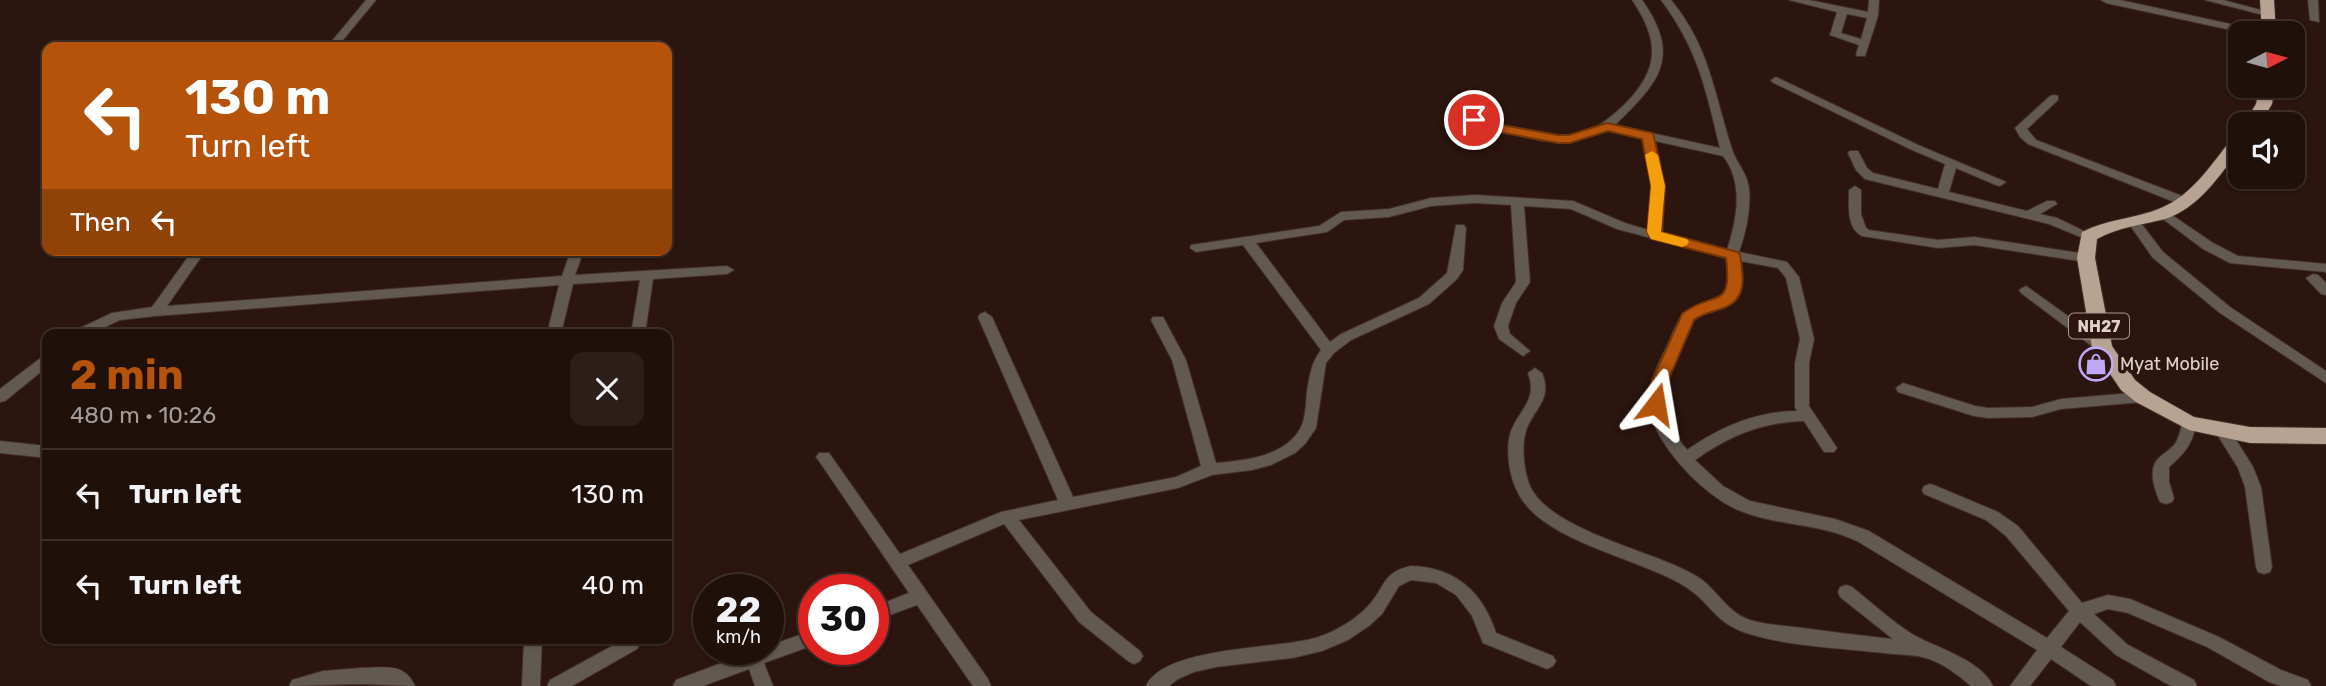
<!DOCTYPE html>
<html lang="en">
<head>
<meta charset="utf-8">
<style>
	:root { --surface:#20100a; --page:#2d1e18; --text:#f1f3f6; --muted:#a29d9c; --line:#3d302b; --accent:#b45309 }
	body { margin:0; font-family:Rubik,sans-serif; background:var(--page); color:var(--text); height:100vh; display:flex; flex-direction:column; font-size:26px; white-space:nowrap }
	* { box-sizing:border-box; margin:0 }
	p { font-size:23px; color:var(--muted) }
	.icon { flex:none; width:38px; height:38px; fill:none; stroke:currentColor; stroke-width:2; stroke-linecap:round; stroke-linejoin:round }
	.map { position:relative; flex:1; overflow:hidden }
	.sheet { position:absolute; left:42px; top:329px; width:630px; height:315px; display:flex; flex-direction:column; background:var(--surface); border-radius:14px; box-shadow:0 2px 5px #0004,0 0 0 2px var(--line) }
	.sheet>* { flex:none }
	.banner { position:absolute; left:42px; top:42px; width:630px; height:214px; border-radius:14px; box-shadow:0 2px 5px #0004,0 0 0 2px var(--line); background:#b45309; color:#fff; overflow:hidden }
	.needle { width:46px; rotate:84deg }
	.fabs { position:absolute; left:2228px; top:21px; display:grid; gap:14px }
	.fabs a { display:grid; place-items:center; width:77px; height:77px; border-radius:14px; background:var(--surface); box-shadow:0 2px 5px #0004,0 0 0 2px var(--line); font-size:35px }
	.speed { position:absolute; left:693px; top:574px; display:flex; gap:14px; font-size:35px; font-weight:700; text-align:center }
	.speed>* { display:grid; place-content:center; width:91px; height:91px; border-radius:50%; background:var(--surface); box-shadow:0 2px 5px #0004,0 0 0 2px var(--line); line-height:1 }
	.speed small { font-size:18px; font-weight:400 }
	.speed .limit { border:10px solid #d22; background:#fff; color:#111 }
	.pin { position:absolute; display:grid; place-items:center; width:60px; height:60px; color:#fff; margin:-30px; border:4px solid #fff; border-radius:50%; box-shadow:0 2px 7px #0007 }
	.me { position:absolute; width:77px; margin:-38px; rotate:14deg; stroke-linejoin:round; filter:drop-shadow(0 0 5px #0008) }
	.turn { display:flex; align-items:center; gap:24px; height:147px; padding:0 28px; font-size:32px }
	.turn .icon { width:91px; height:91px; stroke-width:2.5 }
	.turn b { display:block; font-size:49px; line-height:60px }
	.then { display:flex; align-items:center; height:66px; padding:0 28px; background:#0003; gap:14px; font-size:26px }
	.round { display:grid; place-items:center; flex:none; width:74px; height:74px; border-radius:14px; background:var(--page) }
	.head { display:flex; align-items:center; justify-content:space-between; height:119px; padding:0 28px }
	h1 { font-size:42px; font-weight:700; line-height:52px; color:var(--accent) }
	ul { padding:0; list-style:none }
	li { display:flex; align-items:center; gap:21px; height:91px; padding:0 28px; border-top:2px solid var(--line) }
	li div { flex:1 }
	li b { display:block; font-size:26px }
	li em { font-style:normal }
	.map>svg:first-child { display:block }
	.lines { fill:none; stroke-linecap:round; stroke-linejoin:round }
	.minor-casing { stroke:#442f28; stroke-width:2 }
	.trunk-casing { stroke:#442f28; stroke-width:2 }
	.minor { fill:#625952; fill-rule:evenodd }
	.trunk { fill:#b8a292; fill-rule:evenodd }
	.route { fill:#b45309; stroke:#753606; stroke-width:2 }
	.slow { fill:#f59e0b }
	.labels { text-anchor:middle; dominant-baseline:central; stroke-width:7; stroke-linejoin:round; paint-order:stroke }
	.shield { fill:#2b150e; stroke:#aa9892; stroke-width:2 }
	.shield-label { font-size:16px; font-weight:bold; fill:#e0d0cb }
	.poi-label { font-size:18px; fill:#e0d0cb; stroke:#2b150e; text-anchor:start }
</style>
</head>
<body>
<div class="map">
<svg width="2326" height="686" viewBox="0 0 2326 686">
	<rect width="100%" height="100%" fill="#2b150e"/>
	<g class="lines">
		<defs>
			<path id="minor" d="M366 0H376L337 47H327Z
				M1632 0H1642C1683 58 1658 83 1615 125L1720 148C1706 90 1698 49 1661 0H1671C1710 47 1714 94 1732 149 1736 163 1746 170 1749 188 1751 210 1746 232 1739 252L1787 262 1799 277 1814 339 1809 363V406L1837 448 1834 452H1824L1804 421C1762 422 1729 436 1695 460L1723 486 1750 501 1835 519 1869 531 2047 638 2069 611 2006 536 1986 520 1924 494 1922 490 1924 486 1930 484 1936 486 1998 512 2018 526 2082 603 2108 595 2130 599 2219 637 2281 670 2308 680 2311 686H2281L2269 682 2207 647 2128 613 2108 609 2094 614 2128 645 2194 680 2197 686H2171L2116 655 2080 622 2061 647 2113 680 2116 686H2091L2051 659 2030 686H2010L2037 650 1857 541C1819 523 1776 526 1738 510 1703 495 1650 441 1649 402 1648 383 1659 362 1667 346 1672 336 1676 320 1685 313 1697 302 1715 301 1727 291L1730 272 1726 258 1617 229 1571 209 1524 206 1530 282 1516 303 1508 326 1510 334 1530 351 1523 356 1499 339 1494 326 1502 303 1516 282 1511 205 1475 203 1431 206 1389 217 1344 220 1327 232 1256 243 1330 342 1341 334 1419 298 1447 273 1456 225H1464L1466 228 1463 270 1457 279 1429 304 1351 340 1334 353 1326 363 1316 428 1305 444 1295 453 1271 465 1252 470 1212 475 1178 488 1019 520 1091 612 1140 651 1143 656 1140 661 1134 664 1128 661 1079 622 1004 524 908 565 988 679 991 686H973L917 605 873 621V607L909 593 819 461 816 457 819 453H829L900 554 1001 512 1058 500 978 317 980 314 985 312 992 317 1073 497 1176 477 1201 466 1172 360 1151 320 1153 317H1163L1186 360 1216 463C1245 460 1284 457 1300 429 1306 419 1306 402 1307 391 1310 375 1311 363 1321 350L1243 245 1196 252 1190 248 1191 245 1319 226 1341 212 1389 209 1431 198 1475 195 1573 201 1625 223 1648 230 1652 186 1643 138 1608 131 1570 142 1543 141 1478 127 1466 116 1467 106 1473 103 1479 106 1478 115C1489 125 1503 126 1518 129 1535 133 1555 139 1572 135 1597 129 1604 123 1623 106 1659 71 1661 42 1632 0ZM1655 141 1723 156C1744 183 1737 219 1727 250L1661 233 1664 186ZM1740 261 1778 268 1786 278 1800 339 1795 363V407L1797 411C1756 411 1720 427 1687 450 1646 400 1669 370 1694 320 1722 301 1751 305 1740 261Z
				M1789 0H1809L1868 12 1869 0H1879L1878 16 1865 56H1857L1856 54 1859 45 1830 35 1837 12ZM1847 14 1867 18 1861 39 1841 33Z
				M2101 0H2120L2258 30 2263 33H2245L2106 3Z
				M2205 0H2223L2272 13 2267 16Z
				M2308 0H2318L2319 22 2310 20Z
				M1776 77 1918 145 2006 182 2000 186 1996 185 1956 168 1949 192 2027 211 2047 201H2055L2057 204 2040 214 2057 218 2094 236 2088 240 2049 224 1865 179 1856 170 1848 153 1850 151H1858L1867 168 1873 173 1938 189 1945 164 1910 149 1772 82 1771 80Z
				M2054 95 2058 96V100L2027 129 2036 140 2190 199 2192 202 2190 205H2182L2028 144 2020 137 2015 128 2050 96Z
				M1855 186 1861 190V214L1866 228 1869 230 1938 240 1974 237 2086 254 2093 258 2086 262 1974 245 1938 248 1862 236C1846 228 1849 205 1849 190Z
				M2163 209 2213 243 2238 256 2326 264V272L2230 263 2203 249 2159 216 2157 213 2159 210Z
				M2133 217 2137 218 2163 252 2230 307 2326 371V383L2220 313 2153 258 2127 221Z
				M193 250H206L167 306 562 276 571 250H584L575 275 727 266 734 270 727 274 653 279 645 334H631L640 280 573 284 561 334H547L559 285 156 316 120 320 90 334H72L74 331 112 313 152 307Z
				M2313 274 2318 275 2326 283V295L2321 294 2306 278Z
				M2026 286 2107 344 2109 347 2107 350H2097L2021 293 2019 290Z
				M47 355V367L5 401 0 402V389L42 357Z
				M1535 368 1542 373C1553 400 1534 408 1526 431 1521 447 1524 473 1531 488 1550 526 1636 548 1674 565 1687 571 1701 577 1710 587 1723 600 1732 614 1750 620 1767 625 1785 626 1803 628 1833 632 1863 636 1893 639L1840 597 1838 592 1840 587 1846 585 1852 587C1871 602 1891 621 1912 634 1936 648 1980 659 1993 686H1971C1958 675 1943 663 1926 658 1914 654 1898 655 1884 653 1842 648 1794 647 1753 635 1712 624 1713 602 1681 584 1635 557 1542 541 1518 493 1509 476 1505 449 1511 431 1520 408 1538 400 1528 373Z
				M1903 383 1975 406 1988 408 2032 407 2061 399 2143 392 2148 393 2150 397 2148 401 2143 402 2061 409 2032 417 1988 418 1974 416 1898 392 1896 388Z
				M2189 418 2194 419 2196 423C2193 444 2184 454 2169 467V482L2174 498 2172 502 2166 504 2160 502C2155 491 2148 471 2157 460 2162 454 2169 451 2174 445 2180 438 2180 428 2184 419Z
				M2223 425 2228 427 2253 467 2261 487 2272 567 2270 572 2264 574 2258 572 2256 567 2245 487 2238 468 2215 431 2218 427Z
				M0 441 47 446V458L0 453Z
				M1411 566C1455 567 1483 592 1496 633L1553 656 1556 661 1553 666 1547 669 1483 643 1472 616 1456 595 1436 583 1411 580 1399 586 1382 614 1369 626 1348 640 1322 651 1292 658 1216 667 1194 672 1178 679 1169 686H1146C1164 647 1273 649 1311 639 1332 634 1356 620 1370 604 1386 585 1383 572 1411 566Z
				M814 630V645L764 663 773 686H755L749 669 703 686H673L676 680 754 651 768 649V646Z
				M524 639H542L540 686H522Z
				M625 639H637L640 644 637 649 572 686H547L550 680Z
				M361 668C385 668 404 662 415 686L361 684 289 686 292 680 323 671Z"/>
			<path id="trunk" d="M2260 0H2274L2276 33H2262Z
				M2260 86H2275L2272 104 2260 124H2244L2256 104Z
				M2240 134V149C2219 176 2199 208 2165 219 2142 225 2118 227 2097 239L2095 258 2112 346 2135 380 2150 392 2194 417 2250 427 2326 428V444L2250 443 2189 430 2136 402 2121 390 2092 347 2077 258 2082 232C2107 219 2135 219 2161 208 2193 195 2213 162 2234 136Z"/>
		</defs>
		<use href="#minor" class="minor-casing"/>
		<use href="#trunk" class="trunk-casing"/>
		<use href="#minor" class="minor"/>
		<use href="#trunk" class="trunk"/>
	</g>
	<path class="route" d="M1474 116 1486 122 1558 135H1569L1607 123 1653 133 1665 186 1662 232 1738 252 1740 255C1743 274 1748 297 1726 307 1715 312 1704 312 1694 320L1667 383 1662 408 1656 410 1647 404 1651 383 1682 314C1712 289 1733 313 1726 258L1651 239 1647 232 1651 186 1642 139 1608 131 1570 143H1558L1477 128 1468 120Z"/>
	<path class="slow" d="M1652 151 1658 155 1665 186 1661 232 1687 239 1689 242 1687 245 1682 247 1651 239 1647 232 1651 186 1645 155Z"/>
	<defs>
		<symbol id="shop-ring" viewBox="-11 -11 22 22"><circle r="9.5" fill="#2b150e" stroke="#bda9f5" stroke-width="1.5"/><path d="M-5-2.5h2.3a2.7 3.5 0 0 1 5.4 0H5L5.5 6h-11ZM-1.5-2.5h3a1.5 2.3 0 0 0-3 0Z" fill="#bda9f5"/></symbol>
	</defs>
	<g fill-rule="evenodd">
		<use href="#shop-ring" x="2077" y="345" width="38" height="38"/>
	</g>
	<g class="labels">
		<rect class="shield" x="2069" y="313.5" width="60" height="25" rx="5"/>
		<g class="shield-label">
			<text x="2099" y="326">NH27</text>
		</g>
		<g class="poi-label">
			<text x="2120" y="364">Myat Mobile</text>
		</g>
	</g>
</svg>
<div class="fabs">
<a><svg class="needle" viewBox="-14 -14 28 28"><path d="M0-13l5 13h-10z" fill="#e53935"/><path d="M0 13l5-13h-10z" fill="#a29d9c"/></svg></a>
<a><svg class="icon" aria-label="sound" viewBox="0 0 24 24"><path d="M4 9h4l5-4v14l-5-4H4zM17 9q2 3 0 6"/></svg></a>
</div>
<div class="speed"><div>22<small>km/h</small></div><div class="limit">30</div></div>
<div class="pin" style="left:1474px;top:120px;background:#d93025"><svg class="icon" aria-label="arrive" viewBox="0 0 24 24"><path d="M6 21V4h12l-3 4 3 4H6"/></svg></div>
<svg class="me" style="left:1656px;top:404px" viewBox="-20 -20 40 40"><path d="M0-17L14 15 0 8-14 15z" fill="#b45309" stroke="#fff" stroke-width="4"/></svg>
<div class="banner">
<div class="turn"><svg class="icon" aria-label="left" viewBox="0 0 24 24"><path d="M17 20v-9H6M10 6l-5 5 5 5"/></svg><div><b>130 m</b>Turn left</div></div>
<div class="then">Then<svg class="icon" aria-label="left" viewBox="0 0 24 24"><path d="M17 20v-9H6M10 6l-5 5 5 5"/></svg></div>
</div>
<section class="sheet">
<div class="head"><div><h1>2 min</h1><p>480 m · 10:26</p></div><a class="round"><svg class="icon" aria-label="close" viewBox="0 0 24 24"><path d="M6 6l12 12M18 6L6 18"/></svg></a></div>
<ul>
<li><svg class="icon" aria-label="left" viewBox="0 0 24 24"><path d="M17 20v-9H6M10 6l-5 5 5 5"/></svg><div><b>Turn left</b></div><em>130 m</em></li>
<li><svg class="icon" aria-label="left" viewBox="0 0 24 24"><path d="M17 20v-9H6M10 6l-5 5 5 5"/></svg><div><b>Turn left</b></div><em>40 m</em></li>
</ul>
</section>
</div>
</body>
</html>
